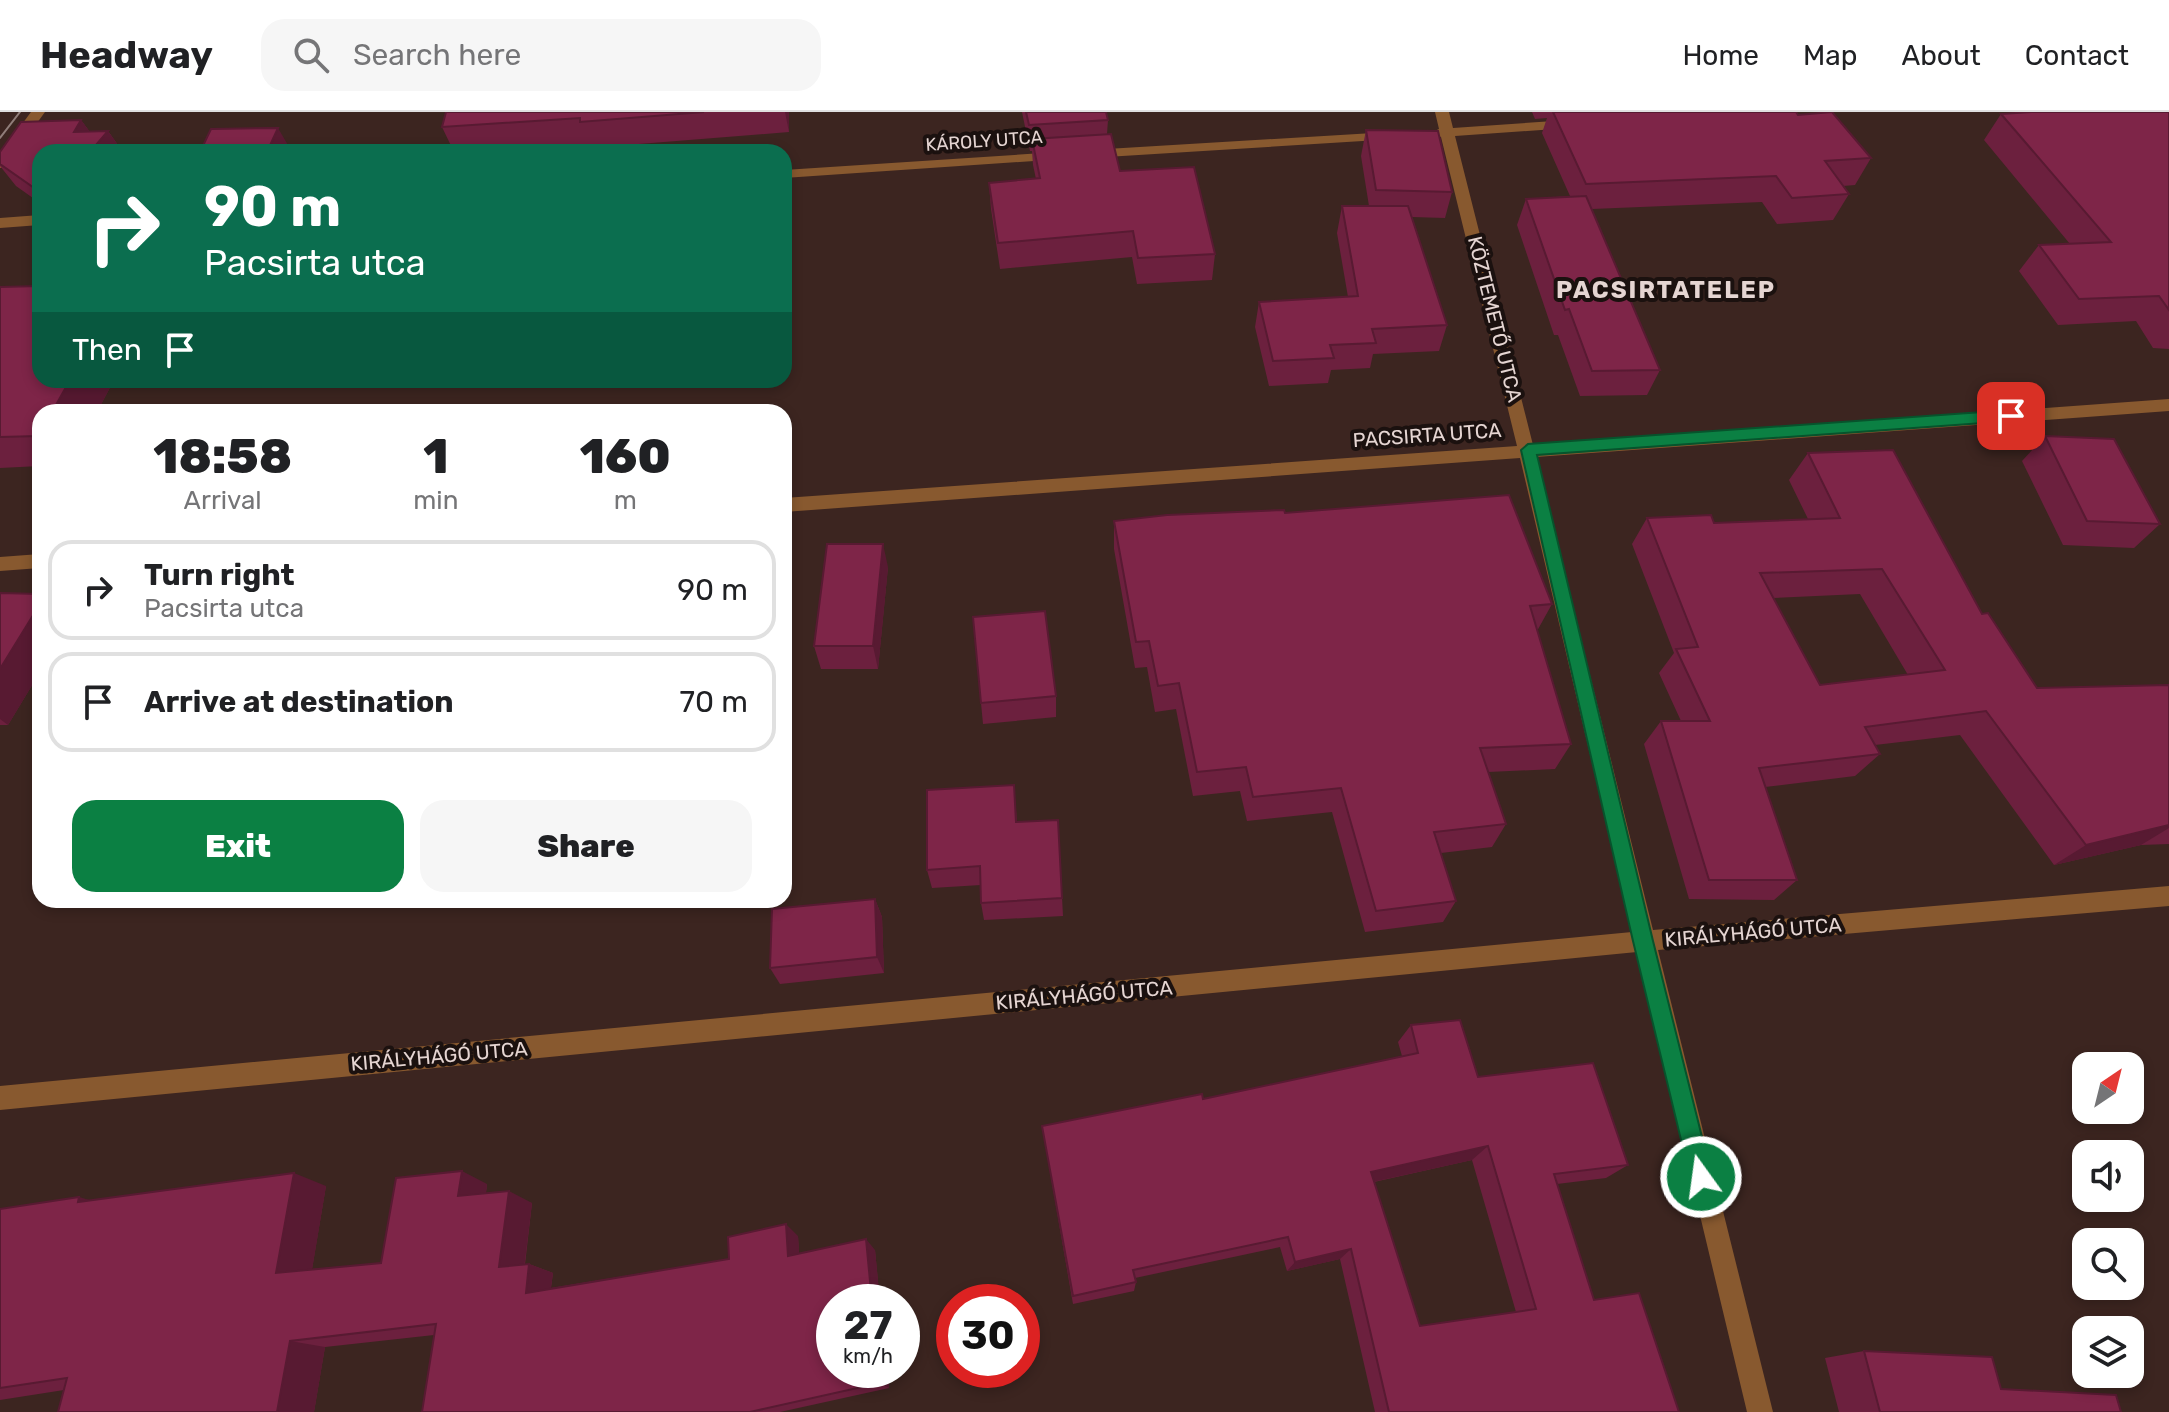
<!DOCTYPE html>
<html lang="en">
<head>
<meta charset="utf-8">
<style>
	:root { --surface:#fff; --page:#f6f6f6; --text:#202124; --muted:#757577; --line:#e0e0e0; --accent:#0b8043 }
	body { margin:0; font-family:Rubik,sans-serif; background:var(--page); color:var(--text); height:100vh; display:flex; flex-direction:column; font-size:30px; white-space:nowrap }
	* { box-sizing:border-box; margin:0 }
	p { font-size:26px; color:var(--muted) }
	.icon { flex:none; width:44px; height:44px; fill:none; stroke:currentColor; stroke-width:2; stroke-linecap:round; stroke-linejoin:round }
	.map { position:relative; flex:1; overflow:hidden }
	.drawer { position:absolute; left:32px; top:292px; width:760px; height:504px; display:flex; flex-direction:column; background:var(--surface); border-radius:24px; box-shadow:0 4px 12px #0003 }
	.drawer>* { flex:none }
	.guide { position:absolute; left:32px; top:32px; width:760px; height:244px; border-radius:24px; box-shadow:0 4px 12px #0003; background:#0b6e4f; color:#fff; overflow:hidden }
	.needle { width:52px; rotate:35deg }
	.fabs { position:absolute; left:2072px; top:940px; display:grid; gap:16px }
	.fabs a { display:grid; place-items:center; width:72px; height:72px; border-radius:16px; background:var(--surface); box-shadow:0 4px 12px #0003; font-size:40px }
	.speed { position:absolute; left:816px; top:1172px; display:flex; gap:16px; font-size:40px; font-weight:700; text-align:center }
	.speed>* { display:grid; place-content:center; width:104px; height:104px; border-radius:50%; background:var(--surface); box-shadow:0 4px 12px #0003; line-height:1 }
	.speed small { font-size:20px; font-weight:400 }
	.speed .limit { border:12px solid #d22; background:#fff; color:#111 }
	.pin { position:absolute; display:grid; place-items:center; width:68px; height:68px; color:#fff; margin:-34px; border-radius:16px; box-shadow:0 4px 12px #0006 }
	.me { position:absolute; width:88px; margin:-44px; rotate:346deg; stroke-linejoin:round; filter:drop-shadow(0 0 6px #0008) }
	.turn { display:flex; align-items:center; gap:28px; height:168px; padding:0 40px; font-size:36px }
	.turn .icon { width:104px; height:104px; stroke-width:2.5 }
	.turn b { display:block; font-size:56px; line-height:68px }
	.then { display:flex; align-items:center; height:76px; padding:0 40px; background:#0003; gap:16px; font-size:30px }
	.eta { display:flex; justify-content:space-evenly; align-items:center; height:136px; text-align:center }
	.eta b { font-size:48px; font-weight:800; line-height:56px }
	.action { display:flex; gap:16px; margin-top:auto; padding:16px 40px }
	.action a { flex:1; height:92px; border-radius:24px; background:var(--accent); color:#fff; font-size:32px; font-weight:800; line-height:92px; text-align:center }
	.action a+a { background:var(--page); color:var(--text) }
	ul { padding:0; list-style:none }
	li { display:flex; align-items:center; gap:24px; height:100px; margin:0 16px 12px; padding:0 24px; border:4px solid var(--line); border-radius:24px }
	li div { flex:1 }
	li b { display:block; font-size:30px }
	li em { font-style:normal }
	header { display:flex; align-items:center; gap:48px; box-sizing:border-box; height:112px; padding:0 40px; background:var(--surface); border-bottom:2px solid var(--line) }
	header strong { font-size:38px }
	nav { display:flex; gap:44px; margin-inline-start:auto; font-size:28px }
	.search { width:560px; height:72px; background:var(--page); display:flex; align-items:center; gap:20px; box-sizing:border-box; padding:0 28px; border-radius:24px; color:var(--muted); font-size:30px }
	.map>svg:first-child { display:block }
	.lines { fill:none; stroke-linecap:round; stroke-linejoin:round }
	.street { fill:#88592f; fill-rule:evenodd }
	.tram { stroke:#907d79; stroke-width:2 }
	.wall { fill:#6c203e; fill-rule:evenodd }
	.shaded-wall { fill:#581a32 }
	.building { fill:#7e2548; stroke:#581a32; stroke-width:2; fill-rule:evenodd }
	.route { fill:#0b8043; stroke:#07532c; stroke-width:2 }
	.labels { text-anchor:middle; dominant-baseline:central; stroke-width:8; stroke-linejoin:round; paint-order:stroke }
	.far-street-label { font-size:18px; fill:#e5d5d2; stroke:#1b110f }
	.street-label { font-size:20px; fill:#e5d5d2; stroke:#1b110f }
	.far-district-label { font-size:24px; font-weight:bold; letter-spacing:2px; fill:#e5d5d2; stroke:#1b110f }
</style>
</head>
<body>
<header>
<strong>Headway</strong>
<div class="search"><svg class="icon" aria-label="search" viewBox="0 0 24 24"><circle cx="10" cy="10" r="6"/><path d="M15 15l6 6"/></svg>Search here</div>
<nav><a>Home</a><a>Map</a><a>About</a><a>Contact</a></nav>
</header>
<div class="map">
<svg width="2169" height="1300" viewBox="0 0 2169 1300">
	<rect width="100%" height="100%" fill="#3c2520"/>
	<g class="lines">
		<path class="street" d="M31 0H45L5 55 0 56V42Z
			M1435 0H1449L1453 16 1569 8 1576 12 1569 16 1455 24 1533 333 2169 287V299L1536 345 1653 818 2169 774V794L1658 838 1773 1300H1747L1637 840 0 998V974L1632 820 1520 346 784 400V386L1517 334 1441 25 1430 21 1439 17Z
			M1390 20 1397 24 1395 27 1090 46 1083 42 1090 38Z
			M1058 40 1063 41V47L784 66V58Z
			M40 103V113L0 116V106Z
			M40 442V456L0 459V445Z"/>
		<path class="tram" d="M0 26 20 0"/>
	</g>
	<path class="wall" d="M446 0H789V20L589 36 588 33 480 40H454L442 15Z
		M1022 0H1106L1108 8 1107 22 1120 59 1215 142 1212 168 1137 172 1132 145 1000 157 991 97 989 71 1036 67 1033 53 1032 39H1030Z
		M1532 0H1796L1798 3 1871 46 1855 73 1843 74 1849 82 1833 108 1777 112 1762 90 1592 97 1660 258 1647 283 1580 284 1558 223H1554L1517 113 1526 87 1570 84 1542 21 1547 6 1535 7Z
		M2169 0V237L2153 236 2136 209 2058 213 2019 159 2039 133 2070 132 1984 28 2001 2Z
		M81 8 90 20 108 19 123 40H40V91L16 74 0 54V40Z
		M1366 18 1452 80 1445 106 1412 105 1447 213 1439 239 1373 242 1370 256 1331 258 1328 271 1269 274 1255 215 1259 190 1348 185 1337 121 1342 94H1369L1361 44Z
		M0 175 40 268H114L97 300H40V354L0 356Z
		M2045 324 2160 412 2134 436 2063 433 2022 349Z
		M1808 341 1982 502 2037 576 2169 573V732L2141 733 2054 753 1960 623 1875 633 1880 642 1855 664 1765 675 1797 768 1774 788 1689 787 1644 632 1661 609H1681L1659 561 1674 541 1632 432 1647 406 1714 411 1808 407 1789 368ZM1860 482 1908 563 1820 573 1773 486Z
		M1285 401 1552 492 1537 519 1571 632 1555 657 1488 660 1506 712 1492 735 1441 741 1456 789 1443 810 1365 820 1332 700 1247 709 1240 679 1193 684 1176 597 1155 600 1147 555 1135 556 1114 437V409Z
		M888 455 878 557H821L814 534Z
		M0 481 40 482V560L8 613H0Z
		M1056 584V605L983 612 981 591Z
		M1014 673 1017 710 1058 708 1063 804 984 808 981 791V773L932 776 927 758Z
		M875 787 882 805 884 861 780 872 770 856Z
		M1411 913 1478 965 1628 1053 1606 1066 1557 1072 1594 1188 1679 1300H1375L1340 1147 1287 1159 1280 1135 1135 1166 1136 1170 1134 1179 1073 1192 1042 1014 1203 987 1402 944 1398 930ZM1472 1048 1516 1200 1420 1214 1374 1070Z
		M487 1072 486 1081 532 1091 525 1152H529L553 1161 551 1176 729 1147 798 1124 799 1141 875 1138 880 1190H834V1258H887L889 1276 780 1300H422L434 1223 325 1235 314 1300H58L64 1278 0 1288V1097L91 1088 326 1074 312 1157 381 1151Z
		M1864 1239 2001 1277 2121 1300H1839L1825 1246Z"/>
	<path class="shaded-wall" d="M785 0H789V20Z
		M81 8 98 31 108 19 123 40H89L74 20Z
		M278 16 292 40H267Z
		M70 268H114L97 300H52Z
		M883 432 888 455 878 557 873 534Z
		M40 492V560L8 613 0 607V557Z
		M2169 713V716L2141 733 2054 753 2086 733Z
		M875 787 882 805 884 861 877 845Z
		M1488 1034 1472 1048 1359 1073 1371 1060Z
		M462 1059 487 1072 484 1096 458 1084Z
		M294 1061 326 1074 310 1170 276 1161Z
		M509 1079 532 1091 523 1165 499 1155Z
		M79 1085 120 1097 78 1090Z
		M786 1112 798 1124 800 1154 788 1144Z
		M866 1127 875 1138 880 1190H872Z
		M1351 1137 1340 1147 1287 1159 1295 1150Z
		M529 1152 553 1161 549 1189 526 1181Z
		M290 1229 325 1235 314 1300H277Z
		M879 1258H887L889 1276 880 1271Z"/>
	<path class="building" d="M446 0H704L580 10V6L442 15Z
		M1026 0H1106L1108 8 1029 13Z
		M1553 0H1796L1798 3 1832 0 1871 46 1825 49 1849 82 1792 86 1776 64 1586 72Z
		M2031 0H2169V198L2159 184 2079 187 2039 133 2111 130 2001 2Z
		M81 8 74 20 108 19 90 40H40V80L0 52V40L21 10Z
		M278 16 267 40H200L211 17Z
		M1366 18 1438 19 1452 80 1376 78Z
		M1111 22 1120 59 1194 55 1215 142 1138 146 1133 119 998 131 989 71 1040 66 1032 27Z
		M1586 84 1660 258 1592 259 1569 197 1565 198 1526 87Z
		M1342 94H1408L1447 213 1372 217 1376 231 1330 233 1334 246 1273 249 1259 190 1358 184Z
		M40 174V268H70L52 300H40L39 324 0 325V175Z
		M2045 324 2114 327 2160 412 2087 409Z
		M1893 338 1982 502 1988 501 2037 576 2169 573V713L2086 733 1986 599 1865 615 1880 642 1759 656 1797 768H1709L1661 609H1710L1676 537 1698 535 1647 406 1711 403 1714 411 1840 406 1808 341ZM1882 457 1945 558 1820 573 1760 461Z
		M1509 383 1552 492 1530 494 1571 632 1480 636 1506 712 1434 720 1456 789 1376 799 1341 676 1253 685 1246 655 1197 660 1179 571 1158 574 1149 529 1136 530 1114 409 1167 403 1284 398 1285 401Z
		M827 432H883L873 534H814Z
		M0 481 40 482V492L0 557Z
		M1045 499 1056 584 981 591 973 505Z
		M1014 673 1016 710 1058 708 1062 786 981 791 980 754 927 758V678Z
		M875 787 877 845 770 856 772 797Z
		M1460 908 1478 965 1593 951 1628 1053 1554 1062 1594 1188 1639 1181 1679 1300H1389L1351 1137 1295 1150 1288 1125 1133 1158 1136 1170 1073 1184 1042 1014 1202 982 1203 987 1418 941 1411 913ZM1488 1034 1536 1197 1420 1214 1371 1060Z
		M462 1059 458 1084 509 1079 499 1155 529 1152 526 1181 729 1147 728 1125 786 1112 788 1144 866 1127 872 1190H834V1258H879L880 1271 750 1300H422L436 1212 290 1229 277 1300H58L67 1266 0 1276V1097L79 1085 78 1090 294 1061 276 1161 381 1151 396 1066Z
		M1864 1239 1992 1245 2001 1277 2116 1283 2121 1300H1880Z"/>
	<path class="route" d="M2011 298 2019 304 2011 309 1537 343 1653 829 1712 1065 1709 1072 1701 1076 1693 1072 1690 1065 1633 829 1521 338 1528 332Z"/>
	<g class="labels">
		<g class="far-street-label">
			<text transform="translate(984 29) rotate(-4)">KÁROLY UTCA</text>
		</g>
		<g class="street-label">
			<text transform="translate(1495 207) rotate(76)">KÖZTEMETŐ UTCA</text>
			<text transform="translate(1427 323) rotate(-4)">PACSIRTA UTCA</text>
			<text transform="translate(1753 820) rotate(-5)">KIRÁLYHÁGÓ UTCA</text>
			<text transform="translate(1084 883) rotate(-5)">KIRÁLYHÁGÓ UTCA</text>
			<text transform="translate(439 944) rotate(-5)">KIRÁLYHÁGÓ UTCA</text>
		</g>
		<g class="far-district-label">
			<text x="1666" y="178">PACSIRTATELEP</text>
		</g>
	</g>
</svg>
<div class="fabs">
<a><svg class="needle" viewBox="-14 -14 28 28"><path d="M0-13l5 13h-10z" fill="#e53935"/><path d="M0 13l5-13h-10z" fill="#757577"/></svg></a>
<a><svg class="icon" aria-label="sound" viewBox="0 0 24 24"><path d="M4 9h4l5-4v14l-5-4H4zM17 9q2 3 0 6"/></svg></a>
<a><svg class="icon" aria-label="search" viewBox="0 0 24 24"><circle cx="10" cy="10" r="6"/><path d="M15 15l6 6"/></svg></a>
<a><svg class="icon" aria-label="layers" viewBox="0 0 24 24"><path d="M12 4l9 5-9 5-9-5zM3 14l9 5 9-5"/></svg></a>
</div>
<div class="speed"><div>27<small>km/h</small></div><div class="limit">30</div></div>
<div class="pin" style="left:2011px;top:304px;background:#d93025"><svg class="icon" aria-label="arrive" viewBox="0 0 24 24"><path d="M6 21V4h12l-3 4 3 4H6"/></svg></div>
<svg class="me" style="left:1701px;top:1065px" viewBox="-20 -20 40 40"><circle r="17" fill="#0b8043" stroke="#fff" stroke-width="3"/><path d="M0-11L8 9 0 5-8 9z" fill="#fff"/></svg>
<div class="guide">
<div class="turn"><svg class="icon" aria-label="right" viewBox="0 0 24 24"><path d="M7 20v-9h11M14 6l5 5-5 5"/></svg><div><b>90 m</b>Pacsirta utca</div></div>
<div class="then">Then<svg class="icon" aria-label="arrive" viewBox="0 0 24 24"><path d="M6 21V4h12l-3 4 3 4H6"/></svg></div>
</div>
<section class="drawer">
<div class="eta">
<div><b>18:58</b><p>Arrival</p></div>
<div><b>1</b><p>min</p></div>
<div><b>160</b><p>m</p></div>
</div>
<ul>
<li><svg class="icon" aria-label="right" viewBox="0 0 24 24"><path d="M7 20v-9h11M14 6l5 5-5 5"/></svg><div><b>Turn right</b><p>Pacsirta utca</p></div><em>90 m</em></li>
<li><svg class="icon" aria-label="arrive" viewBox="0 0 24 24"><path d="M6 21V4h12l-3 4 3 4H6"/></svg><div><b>Arrive at destination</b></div><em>70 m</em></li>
</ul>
<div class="action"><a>Exit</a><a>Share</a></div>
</section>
</div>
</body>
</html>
